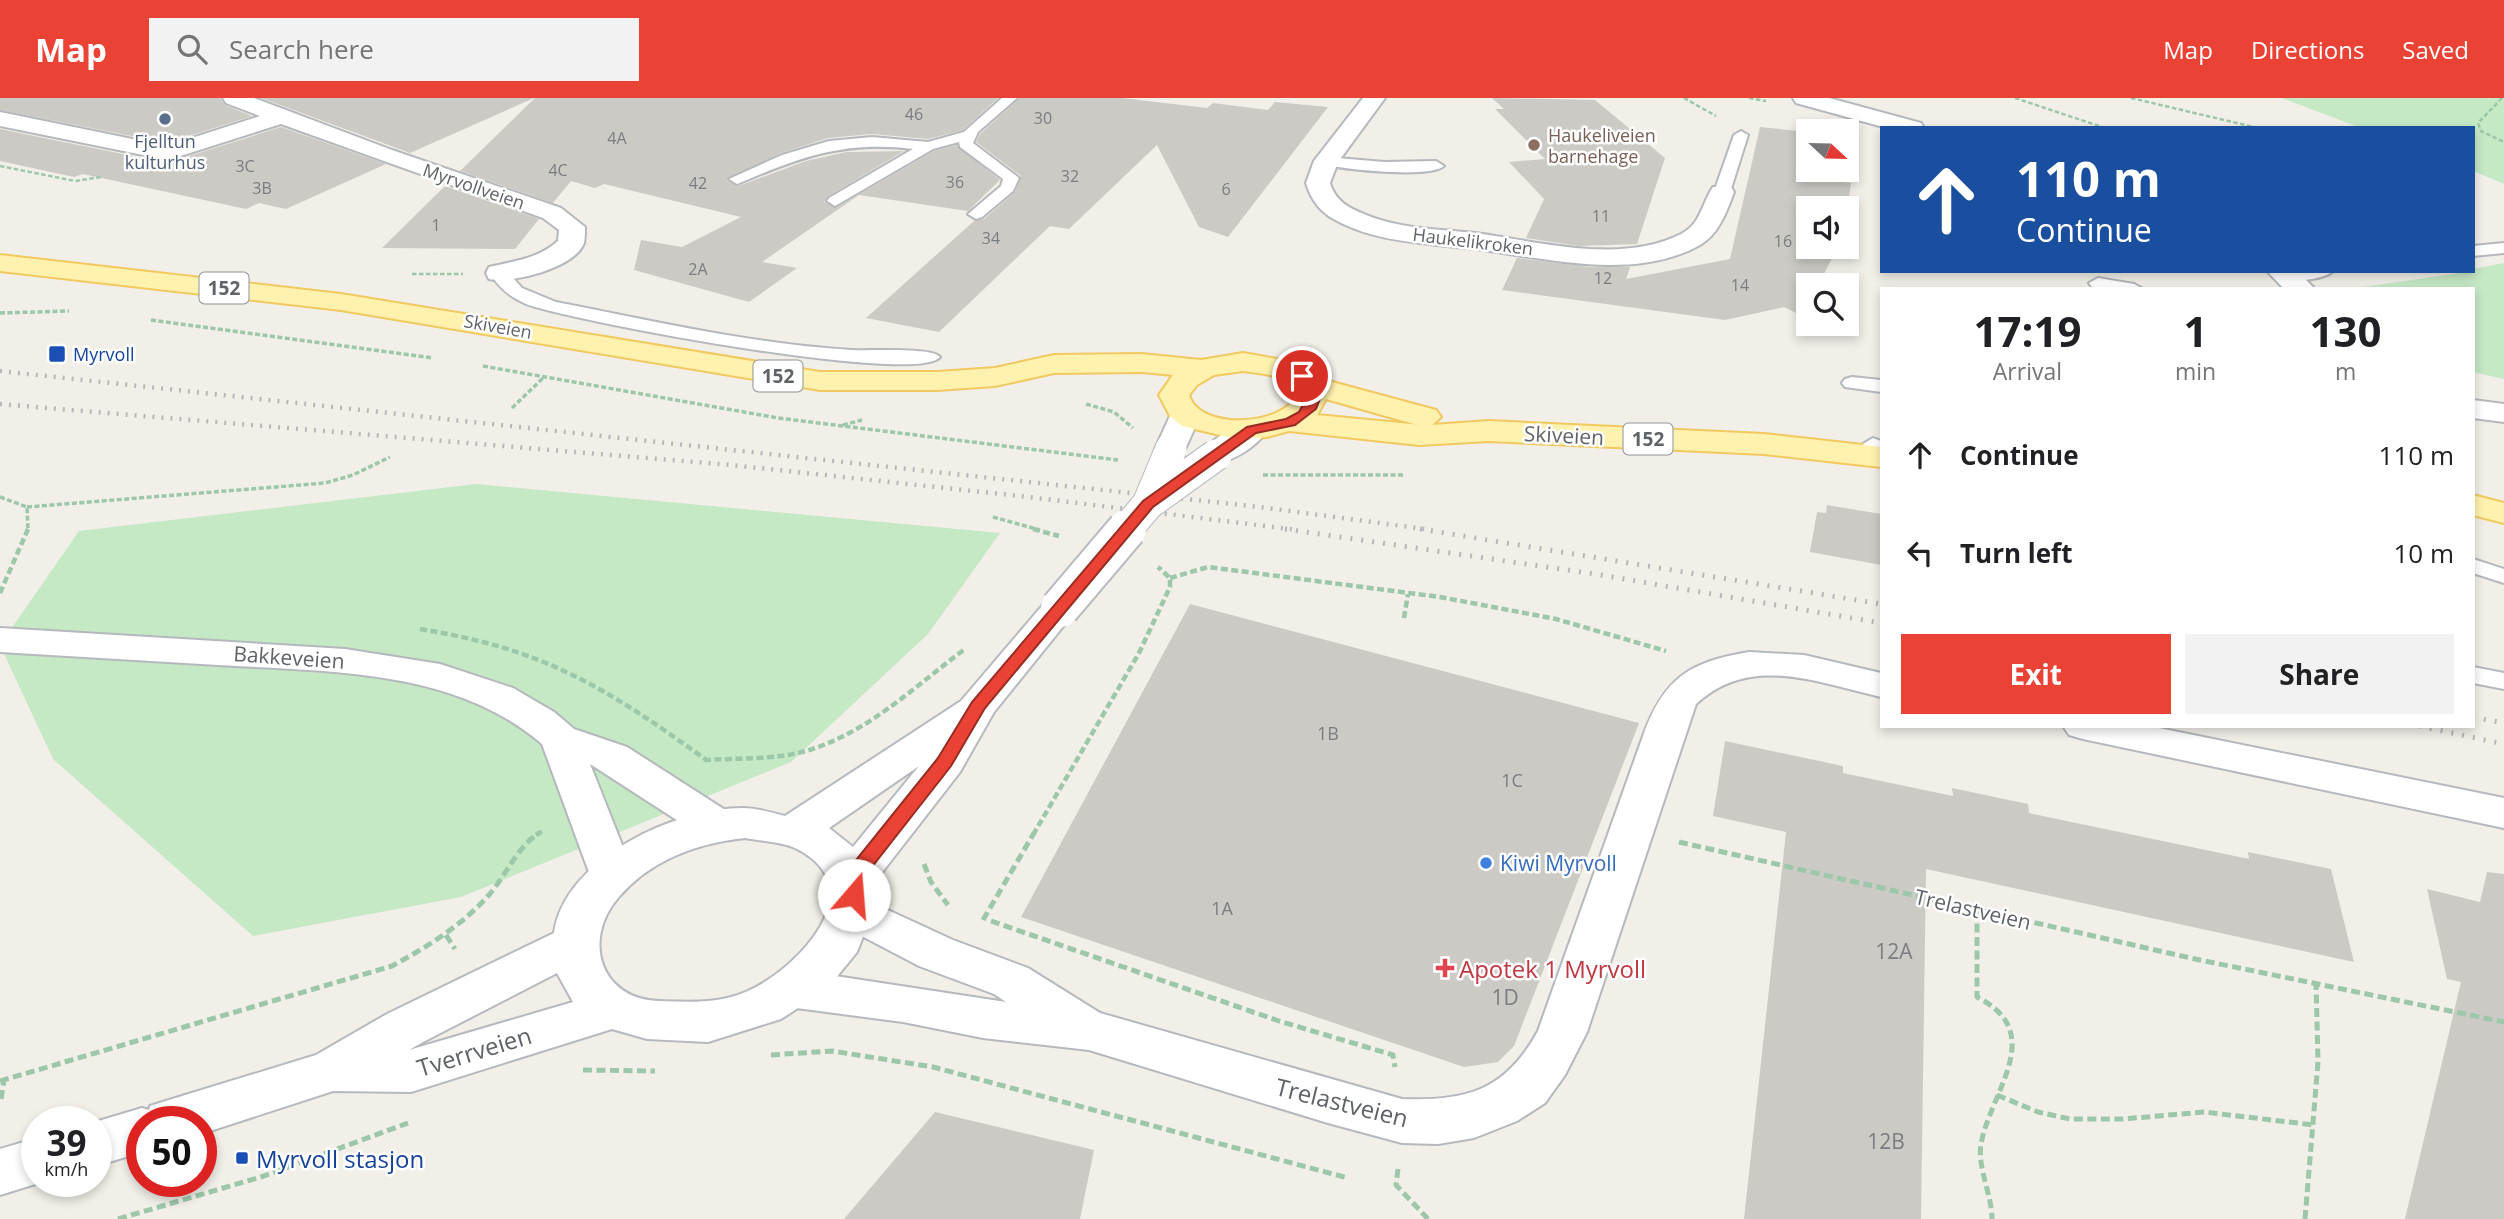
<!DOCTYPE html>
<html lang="en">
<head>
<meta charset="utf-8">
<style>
	:root { --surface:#fff; --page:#f2f2f2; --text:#202124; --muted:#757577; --accent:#ea4335 }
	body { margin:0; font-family:"Open Sans",sans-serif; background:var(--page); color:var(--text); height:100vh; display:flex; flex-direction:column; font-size:26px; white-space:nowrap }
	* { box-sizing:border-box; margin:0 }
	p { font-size:23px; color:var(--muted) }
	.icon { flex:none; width:38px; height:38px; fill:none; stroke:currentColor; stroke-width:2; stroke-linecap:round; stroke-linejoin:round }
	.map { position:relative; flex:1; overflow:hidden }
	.panel { position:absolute; left:1880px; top:189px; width:595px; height:441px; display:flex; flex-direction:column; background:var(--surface); border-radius:0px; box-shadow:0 4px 10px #0003 }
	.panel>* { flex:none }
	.hud { position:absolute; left:1880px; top:28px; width:595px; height:147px; border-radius:0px; box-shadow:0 4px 10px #0003; background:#1a4fa0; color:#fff; overflow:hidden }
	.needle { width:46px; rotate:112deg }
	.buttons { position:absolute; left:1796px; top:21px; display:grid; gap:14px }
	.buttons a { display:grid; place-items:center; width:63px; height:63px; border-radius:0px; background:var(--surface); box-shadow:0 4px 10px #0003; font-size:35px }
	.speed { position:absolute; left:21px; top:1008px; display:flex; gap:14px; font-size:35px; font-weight:700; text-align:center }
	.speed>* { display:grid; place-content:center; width:91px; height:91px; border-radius:50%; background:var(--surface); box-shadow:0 4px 10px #0003; line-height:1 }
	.speed small { font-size:18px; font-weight:400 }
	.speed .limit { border:10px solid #d22; background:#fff; color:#111 }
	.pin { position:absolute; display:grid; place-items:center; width:60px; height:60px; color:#fff; margin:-30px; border:4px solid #fff; border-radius:50%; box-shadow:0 2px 7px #0007 }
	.me { position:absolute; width:77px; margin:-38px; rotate:18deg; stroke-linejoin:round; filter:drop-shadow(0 0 5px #0008) }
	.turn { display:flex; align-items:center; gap:24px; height:147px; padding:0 21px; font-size:32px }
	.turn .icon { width:91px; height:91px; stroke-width:2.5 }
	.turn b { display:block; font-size:49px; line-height:60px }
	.eta { display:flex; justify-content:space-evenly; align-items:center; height:119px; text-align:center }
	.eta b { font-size:42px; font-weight:700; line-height:49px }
	.cta { display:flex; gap:14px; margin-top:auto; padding:14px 21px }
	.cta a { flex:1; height:80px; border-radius:0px; background:var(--accent); color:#fff; font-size:28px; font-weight:700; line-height:80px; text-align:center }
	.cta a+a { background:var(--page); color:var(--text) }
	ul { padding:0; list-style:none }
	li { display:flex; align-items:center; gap:21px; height:98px; padding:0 21px }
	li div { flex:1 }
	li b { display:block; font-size:26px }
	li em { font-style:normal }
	header { display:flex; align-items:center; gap:42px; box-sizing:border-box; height:98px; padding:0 35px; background:var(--accent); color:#fff }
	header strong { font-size:33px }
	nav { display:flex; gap:38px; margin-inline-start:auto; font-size:24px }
	.search { width:490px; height:63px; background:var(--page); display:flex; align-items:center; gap:18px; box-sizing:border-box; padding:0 24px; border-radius:0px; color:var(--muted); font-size:26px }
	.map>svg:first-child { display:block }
	.green { fill:#c5e8c5 }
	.building { fill:#cccac5 }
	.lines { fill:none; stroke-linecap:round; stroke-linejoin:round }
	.lane-casing { stroke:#b5b8bc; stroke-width:4 }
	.street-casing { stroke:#b5b8bc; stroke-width:4 }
	.secondary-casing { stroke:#b6babf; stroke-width:4 }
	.primary-casing { stroke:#f2c960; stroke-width:4 }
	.path-far3 { stroke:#9cc7a9; stroke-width:2.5; stroke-dasharray:4.5 2.5; stroke-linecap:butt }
	.path-far2 { stroke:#9cc7a9; stroke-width:3.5; stroke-dasharray:5 2.5; stroke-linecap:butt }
	.path-far1 { stroke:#9cc7a9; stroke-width:4.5; stroke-dasharray:7 3.5; stroke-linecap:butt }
	.path { stroke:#9cc7a9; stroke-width:5; stroke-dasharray:9 4.5; stroke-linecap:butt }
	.lane { fill:#fff; fill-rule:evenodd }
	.street { fill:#fff; fill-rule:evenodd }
	.secondary { fill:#fff; fill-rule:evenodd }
	.primary { fill:#fff2af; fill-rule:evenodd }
	.rail-far1 { stroke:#b6b7b8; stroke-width:4.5; stroke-dasharray:2 7; stroke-linecap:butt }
	.rail { stroke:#b6b7b8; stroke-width:5; stroke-dasharray:2 9; stroke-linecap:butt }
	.secondary-bridge-far1-casing { stroke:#b6babf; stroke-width:33; stroke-linecap:butt }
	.secondary-bridge-casing { stroke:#b6babf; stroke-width:42; stroke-linecap:butt }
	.secondary-bridge-far1 { stroke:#fff; stroke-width:31 }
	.secondary-bridge { stroke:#fff; stroke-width:38 }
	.route { fill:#ea4335; stroke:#982c22; stroke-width:2 }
	.service-dot { fill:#5c6f8a; stroke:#fff; stroke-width:2.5 }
	.education-dot { fill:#8d6e63; stroke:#fff; stroke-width:2.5 }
	.transit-dot { fill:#1a4fb4; stroke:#fff; stroke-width:2.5 }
	.shop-dot { fill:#3f7fe0; stroke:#fff; stroke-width:2.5 }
	.health-dot { fill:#e0444e; stroke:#fff; stroke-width:2.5 }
	.labels { text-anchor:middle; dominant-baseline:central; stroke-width:5; stroke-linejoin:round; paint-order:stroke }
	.far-number-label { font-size:16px; fill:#7a7d7f }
	.far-education-label { font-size:18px; fill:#785e54; stroke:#fff; text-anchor:start }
	.far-service-label { font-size:18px; fill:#4e5e75; stroke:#fff }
	.far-street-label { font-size:18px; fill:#5f6368; stroke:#fff }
	.far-transit-label { font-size:18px; fill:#164399; stroke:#fff; text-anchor:start }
	.number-label { font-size:18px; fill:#7a7d7f }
	.shield { fill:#fff; stroke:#8f9295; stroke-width:2 }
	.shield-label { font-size:19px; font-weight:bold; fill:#5f6368 }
	.street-label { font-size:21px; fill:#5f6368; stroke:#fff }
	.shop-label { font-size:21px; fill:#366cbe; stroke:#fff; text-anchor:start }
	.near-number-label { font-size:21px; fill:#7a7d7f }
	.near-health-label { font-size:24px; fill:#be3a42; stroke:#fff; text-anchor:start }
	.near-street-label { font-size:24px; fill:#5f6368; stroke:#fff }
	.near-transit-label { font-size:24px; fill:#164399; stroke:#fff; text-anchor:start }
</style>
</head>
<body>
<header>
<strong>Map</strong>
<div class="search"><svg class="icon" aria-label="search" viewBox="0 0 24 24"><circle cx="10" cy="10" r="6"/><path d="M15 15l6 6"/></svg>Search here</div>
<nav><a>Map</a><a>Directions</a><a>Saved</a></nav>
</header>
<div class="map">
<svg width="2504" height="1121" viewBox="0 0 2504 1121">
	<rect width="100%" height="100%" fill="#f1efe8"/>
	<path class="green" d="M2282 0H2504V86L2473 73V30H2361Z
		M2504 165V281L2473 274V191L2357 190 2473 173V171Z
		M476 386 1000 435 928 536 791 664 461 799 253 838 53 661 0 547 79 433Z"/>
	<path class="building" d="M0 0H220L225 7 252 18 167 45 0 12Z
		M261 0H534L410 55Z
		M535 0H998L963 32 928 41 872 36 828 40 781 55 726 82 738 88 806 63 846 54 904 53 828 98 824 104 836 110 934 53 957 47 1000 82 968 113 859 97 762 164 797 170 749 204 634 172 641 142 682 149 741 119 604 86 595 90 571 83 553 105 460 73Z
		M1020 0H1122L1207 10 1213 5 1268 12 1275 4 1328 9 1228 139 1199 129 1157 47 1069 131 1050 128 939 234 866 220 974 123 984 121 1015 94 1021 78 976 44 980 36Z
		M1492 0 1595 2 1665 60 1637 146 1579 148 1526 140 1544 101 1509 64 1545 61 1495 11H1504Z
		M281 29 386 66 286 111 259 105 246 111 83 76 74 79 0 63V31L167 65Z
		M1760 29 1808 34V80L1851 85 1846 120V110H1808V149H1838L1818 187H1808V207L1802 218 1784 209 1725 222 1502 192 1517 160 1589 169H1630L1626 181 1730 161Z
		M445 88 539 121 515 151 382 150Z
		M1827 407 1881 416V467L1810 454 1817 414 1826 415Z
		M1190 506 1639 625 1514 948 1498 964 1464 969 1021 819Z
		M1725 643 1843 668V675L1953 698 1952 690 2028 706 2029 715 2249 761 2248 754 2331 771 2354 864 1926 771 1921 1121H1744L1786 734 1713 718Z
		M2487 774 2504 776V1121H2405L2461 884 2447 881 2427 791 2480 804Z
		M935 1014 1094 1052 1080 1121H844Z"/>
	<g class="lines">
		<defs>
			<path id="lane" d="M1002 0H1017L978 34 973 45 1019 80 1013 93 982 119 976 121 968 116 1001 88 1003 81 960 49 959 44 933 51 835 108 827 103 829 100 913 51C846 43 803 58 742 84L737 86 729 81 782 57 829 43 872 39 928 44 964 34Z
				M1741 33 1748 37 1730 94 1722 99 1716 97 1714 94 1734 37Z
				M1326 59 1384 64 1436 63 1444 68C1429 81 1342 71 1321 66L1319 63Z
				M2504 145V155L2473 158V148Z
				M499 170 505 171 522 190 556 204C654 223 752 246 852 252 868 253 933 249 940 259 918 288 571 223 526 206 510 199 499 190 490 175Z
				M2279 173H2333C2324 182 2286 186 2276 177Z
				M2098 180 2134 186 2143 191 2092 189 2089 185Z
				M1852 279 1881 282V294L1845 289 1842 285 1845 281Z
				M1873 340 1881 343V368L1874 366 1863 346Z
				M2473 461 2504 471V485L2473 475Z
				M2473 569 2504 575V591L2473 585Z"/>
			<path id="street" d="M223 0H254L392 52 561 110 585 129C585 134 585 141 584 145 575 170 511 186 489 181L486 175 489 169C514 163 538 161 558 143L559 132 543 120 281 26 168 62 0 28V14L167 48 260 18 226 5Z
				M1363 0H1385L1338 64 1330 85C1335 102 1348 110 1364 116 1399 131 1438 131 1475 135 1538 143 1620 167 1681 136 1701 126 1702 105 1713 89H1731L1734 94C1727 113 1719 136 1700 147 1633 184 1546 160 1475 151 1426 145 1373 145 1330 119 1318 111 1310 99 1306 85L1314 63Z
				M1793 0H1829L1921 25 1924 30H1887L1796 5Z
				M2267 173H2297L2315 191H2284Z
				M2473 302 2504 306V324L2473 320Z
				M0 530 345 551 440 566 513 590 554 614 574 631 627 649 733 717 740 728 733 739 718 743 703 739 590 666 634 777 628 788 612 793 596 788 590 777 542 646C454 570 327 574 218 567 145 563 73 558 0 554Z
				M1749 554 1804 557 1881 575V599C1817 585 1751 555 1696 606L1587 934 1565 977 1545 1005 1517 1023 1474 1040 1438 1046 1402 1045 1328 1025 1089 952 983 940 903 924 796 910 779 904 772 891 779 878 796 872 1006 904 994 896 919 868 837 825 830 813 837 801 853 796 953 842 1028 870 1100 915 1402 1001C1467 1003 1505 993 1538 933L1643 638C1664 580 1689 564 1749 554Z
				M2063 628H2149L2504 700V730L2083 641 2069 637Z"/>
			<path id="secondary" d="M1185 307 1196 309 1201 316 1182 358 1171 361 1160 358 1155 351 1174 309Z
				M1252 323 1263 325 1268 332C1255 350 1227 369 1205 364L1200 357C1210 342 1234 327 1252 323Z
				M1060 499 1073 502 1078 510 994 614 960 674 873 786 877 802 857 854 826 892 781 921 708 944 647 941 612 931 411 994 333 993 201 1036V1024H142V1054L96 1068 95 1024 142 1010 149 1012 150 1008 169 1002 316 957 387 916 554 835C565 760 676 710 743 710 757 710 772 715 785 718L961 603 1047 502ZM919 668 853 749 829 730ZM745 740C761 743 783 744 797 751 875 791 797 871 748 893 719 906 690 904 659 903 600 901 582 842 618 800 650 762 697 745 745 740ZM557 875 573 904 409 952 423 944Z
				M37 1040V1083H45L0 1097V1051Z"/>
			<path id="primary" d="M0 157 341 196 820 274H937L995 270 1054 257 1142 256 1201 262 1243 255 1294 264 1317 275 1321 281 1436 312 1441 319 1432 327 1489 323 1764 336 1881 349V369L1764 356 1489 343 1419 347 1289 333 1267 339 1237 341 1182 328 1170 318 1159 297 1173 277 1142 274 1054 275 995 288 937 292H820L341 212 0 173ZM1243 273C1262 276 1288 276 1298 295 1284 329 1199 333 1189 297L1197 287 1214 277ZM1326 301 1414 326 1421 327 1317 317Z
				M2473 397 2504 405V425L2473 417Z"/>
		</defs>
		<use href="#lane" class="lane-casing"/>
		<use href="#street" class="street-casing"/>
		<use href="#secondary" class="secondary-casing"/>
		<use href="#primary" class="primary-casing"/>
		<path class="path-far3" d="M1684 0 1716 18
			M1749 0 1766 3
			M2015 0 2105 30
			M2131 0 2258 30
			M2502 0 2478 25 2481 33 2504 44
			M0 68 75 83 101 79
			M412 176H463"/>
		<path class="path-far2" d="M0 215 69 213
			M151 222 433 260
			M483 268 778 320 1118 362
			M1086 306 1114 314 1133 330
			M512 310 543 280
			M843 327 862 322
			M1263 377H1405
			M0 399 27 409 28 432
			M27 409 325 385 353 377 390 359
			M993 419 1040 432"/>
		<path class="path-far1" d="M1033 431 1059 438
			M1170 480 1208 469 1440 499 1556 521 1666 553
			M0 495 28 431
			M1404 520 1408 496
			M420 531C544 551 605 589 705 661
			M704 662C738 660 773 662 806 653 868 635 915 588 965 551
			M536 737 544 732
			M1033 737 1139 555 1170 489V480L1158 469"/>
		<path class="path" d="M1679 744 2195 861 2504 924
			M924 766 931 784 948 807
			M1977 812V899C2048 935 1991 992 1981 1046 1977 1069 1992 1097 1992 1121
			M983 822 1034 735
			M991 823 1279 923 1393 957 1395 969
			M446 837 455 851
			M771 957 832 953 933 969 1348 1080
			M583 972 655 973
			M0 983 392 868C427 849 461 828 488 798 506 778 516 750 539 735
			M1997 997 2038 1014 2070 1021H2123L2204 1014 2314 1027
			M1 1001 4 982
			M1398 1071 1396 1087 1428 1121
			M118 1121 264 1078 408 1025
			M2305 1121 2318 964 2316 884"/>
		<use href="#lane" class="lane"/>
		<use href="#street" class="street"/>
		<use href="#secondary" class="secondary"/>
		<use href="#primary" class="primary"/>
		<path class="rail-far1" d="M0 273 1260 409 1432 432
			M0 306 731 367 1020 398 1298 432"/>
		<path class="rail" d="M1285 431 1595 476 1881 525
			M1420 431 1881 506
			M2473 619 2504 625
			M2419 628 2504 646"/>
		<defs>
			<path id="secondary-bridge-far1" d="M1148 406 1171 351
				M1126 432 1148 406 1216 357"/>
			<path id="secondary-bridge" d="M1060 510 1127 431"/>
		</defs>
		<use href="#secondary-bridge-far1" class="secondary-bridge-far1-casing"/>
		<use href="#secondary-bridge" class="secondary-bridge-casing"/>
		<use href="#secondary-bridge-far1" class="secondary-bridge-far1"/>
		<use href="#secondary-bridge" class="secondary-bridge"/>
	</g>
	<path class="route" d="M1298 276H1307L1318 288 1321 298 1316 311 1295 327 1256 335 1153 409 985 610 951 668 861 783 863 797 860 801H847L842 782 844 777 938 660 972 604 1143 403 1247 329 1286 321 1299 314 1308 298 1306 289 1296 278Z"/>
	<circle class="service-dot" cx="165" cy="21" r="7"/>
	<circle class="education-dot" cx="1534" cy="47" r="7"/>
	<g class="transit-dot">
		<rect x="48" y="247" width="18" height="18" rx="3.5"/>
		<rect x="235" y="1053" width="14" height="14" rx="3.5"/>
	</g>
	<circle class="shop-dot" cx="1486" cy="765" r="7"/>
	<path class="health-dot" d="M1441.5 859.5h7v7h7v7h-7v7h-7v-7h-7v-7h7z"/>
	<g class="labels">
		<g class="far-number-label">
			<text x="914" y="16">46</text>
			<text x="1043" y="20">30</text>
			<text x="617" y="40">4A</text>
			<text x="245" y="68">3C</text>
			<text x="558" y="72">4C</text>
			<text x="1070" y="78">32</text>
			<text x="955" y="84">36</text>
			<text x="698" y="85">42</text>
			<text x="262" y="90">3B</text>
			<text x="1226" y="91">6</text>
			<text x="1601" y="118">11</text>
			<text x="436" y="127">1</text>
			<text x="991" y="140">34</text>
			<text x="1783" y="143">16</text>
			<text x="698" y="171">2A</text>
			<text x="1603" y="180">12</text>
			<text x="1740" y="187">14</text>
		</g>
		<g class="far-education-label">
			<text x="1548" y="37">Haukeliveien<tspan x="1548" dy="21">barnehage</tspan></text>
		</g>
		<g class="far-service-label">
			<text x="165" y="43">Fjelltun<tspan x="165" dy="21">kulturhus</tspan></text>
		</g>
		<g class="far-street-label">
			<text transform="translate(474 88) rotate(19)">Myrvollveien</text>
			<text transform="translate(1473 143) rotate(7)">Haukelikroken</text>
			<text transform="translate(498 228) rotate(10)">Skiveien</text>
		</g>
		<g class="far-transit-label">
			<text x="73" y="256">Myrvoll</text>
		</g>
		<g class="number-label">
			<text x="1328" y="635">1B</text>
			<text x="1512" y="682">1C</text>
			<text x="1222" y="810">1A</text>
		</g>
		<g class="shield">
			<rect x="199.5" y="174.5" width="49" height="31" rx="5"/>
			<rect x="753.5" y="262.5" width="49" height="31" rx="5"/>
			<rect x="1623.5" y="325.5" width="49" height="31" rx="5"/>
		</g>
		<g class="shield-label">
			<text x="224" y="190">152</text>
			<text x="778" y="278">152</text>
			<text x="1648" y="341">152</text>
		</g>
		<g class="street-label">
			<text transform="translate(1564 337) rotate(3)">Skiveien</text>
			<text transform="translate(289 559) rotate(4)">Bakkeveien</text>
			<text transform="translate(1973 811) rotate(13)">Trelastveien</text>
		</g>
		<g class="shop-label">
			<text x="1500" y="765">Kiwi Myrvoll</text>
		</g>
		<g class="near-number-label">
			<text x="1894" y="853">12A</text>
			<text x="1505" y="899">1D</text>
			<text x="1886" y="1043">12B</text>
		</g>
		<g class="near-health-label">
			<text x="1459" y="870">Apotek 1 Myrvoll</text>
		</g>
		<g class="near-street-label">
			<text transform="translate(474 953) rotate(-17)">Tverrveien</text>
			<text transform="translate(1342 1004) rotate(14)">Trelastveien</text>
		</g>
		<g class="near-transit-label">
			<text x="256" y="1060">Myrvoll stasjon</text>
		</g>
	</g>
</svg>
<div class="buttons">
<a><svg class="needle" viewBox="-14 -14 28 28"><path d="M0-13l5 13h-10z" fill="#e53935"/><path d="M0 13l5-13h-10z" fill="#757577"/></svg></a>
<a><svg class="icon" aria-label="sound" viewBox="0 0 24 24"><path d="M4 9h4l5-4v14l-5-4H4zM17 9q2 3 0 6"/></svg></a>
<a><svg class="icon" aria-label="search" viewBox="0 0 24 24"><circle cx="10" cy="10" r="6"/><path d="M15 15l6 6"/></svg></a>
</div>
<div class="speed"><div>39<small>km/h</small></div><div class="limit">50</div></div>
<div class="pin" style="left:1302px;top:278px;background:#d93025"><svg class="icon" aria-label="arrive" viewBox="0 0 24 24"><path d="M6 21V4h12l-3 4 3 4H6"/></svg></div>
<svg class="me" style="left:854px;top:797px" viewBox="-20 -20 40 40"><circle r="19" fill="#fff"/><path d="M0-13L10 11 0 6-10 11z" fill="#ea4335"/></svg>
<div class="hud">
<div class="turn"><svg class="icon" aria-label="ahead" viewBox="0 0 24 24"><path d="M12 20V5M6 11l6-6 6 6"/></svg><div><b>110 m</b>Continue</div></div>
</div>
<section class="panel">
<div class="eta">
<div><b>17:19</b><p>Arrival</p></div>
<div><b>1</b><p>min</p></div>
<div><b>130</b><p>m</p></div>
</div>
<ul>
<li><svg class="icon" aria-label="ahead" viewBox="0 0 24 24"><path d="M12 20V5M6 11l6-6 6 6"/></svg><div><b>Continue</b></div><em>110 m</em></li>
<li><svg class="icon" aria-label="left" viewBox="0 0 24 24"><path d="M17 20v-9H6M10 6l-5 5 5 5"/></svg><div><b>Turn left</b></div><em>10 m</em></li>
</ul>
<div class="cta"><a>Exit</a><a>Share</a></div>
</section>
</div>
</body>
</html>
